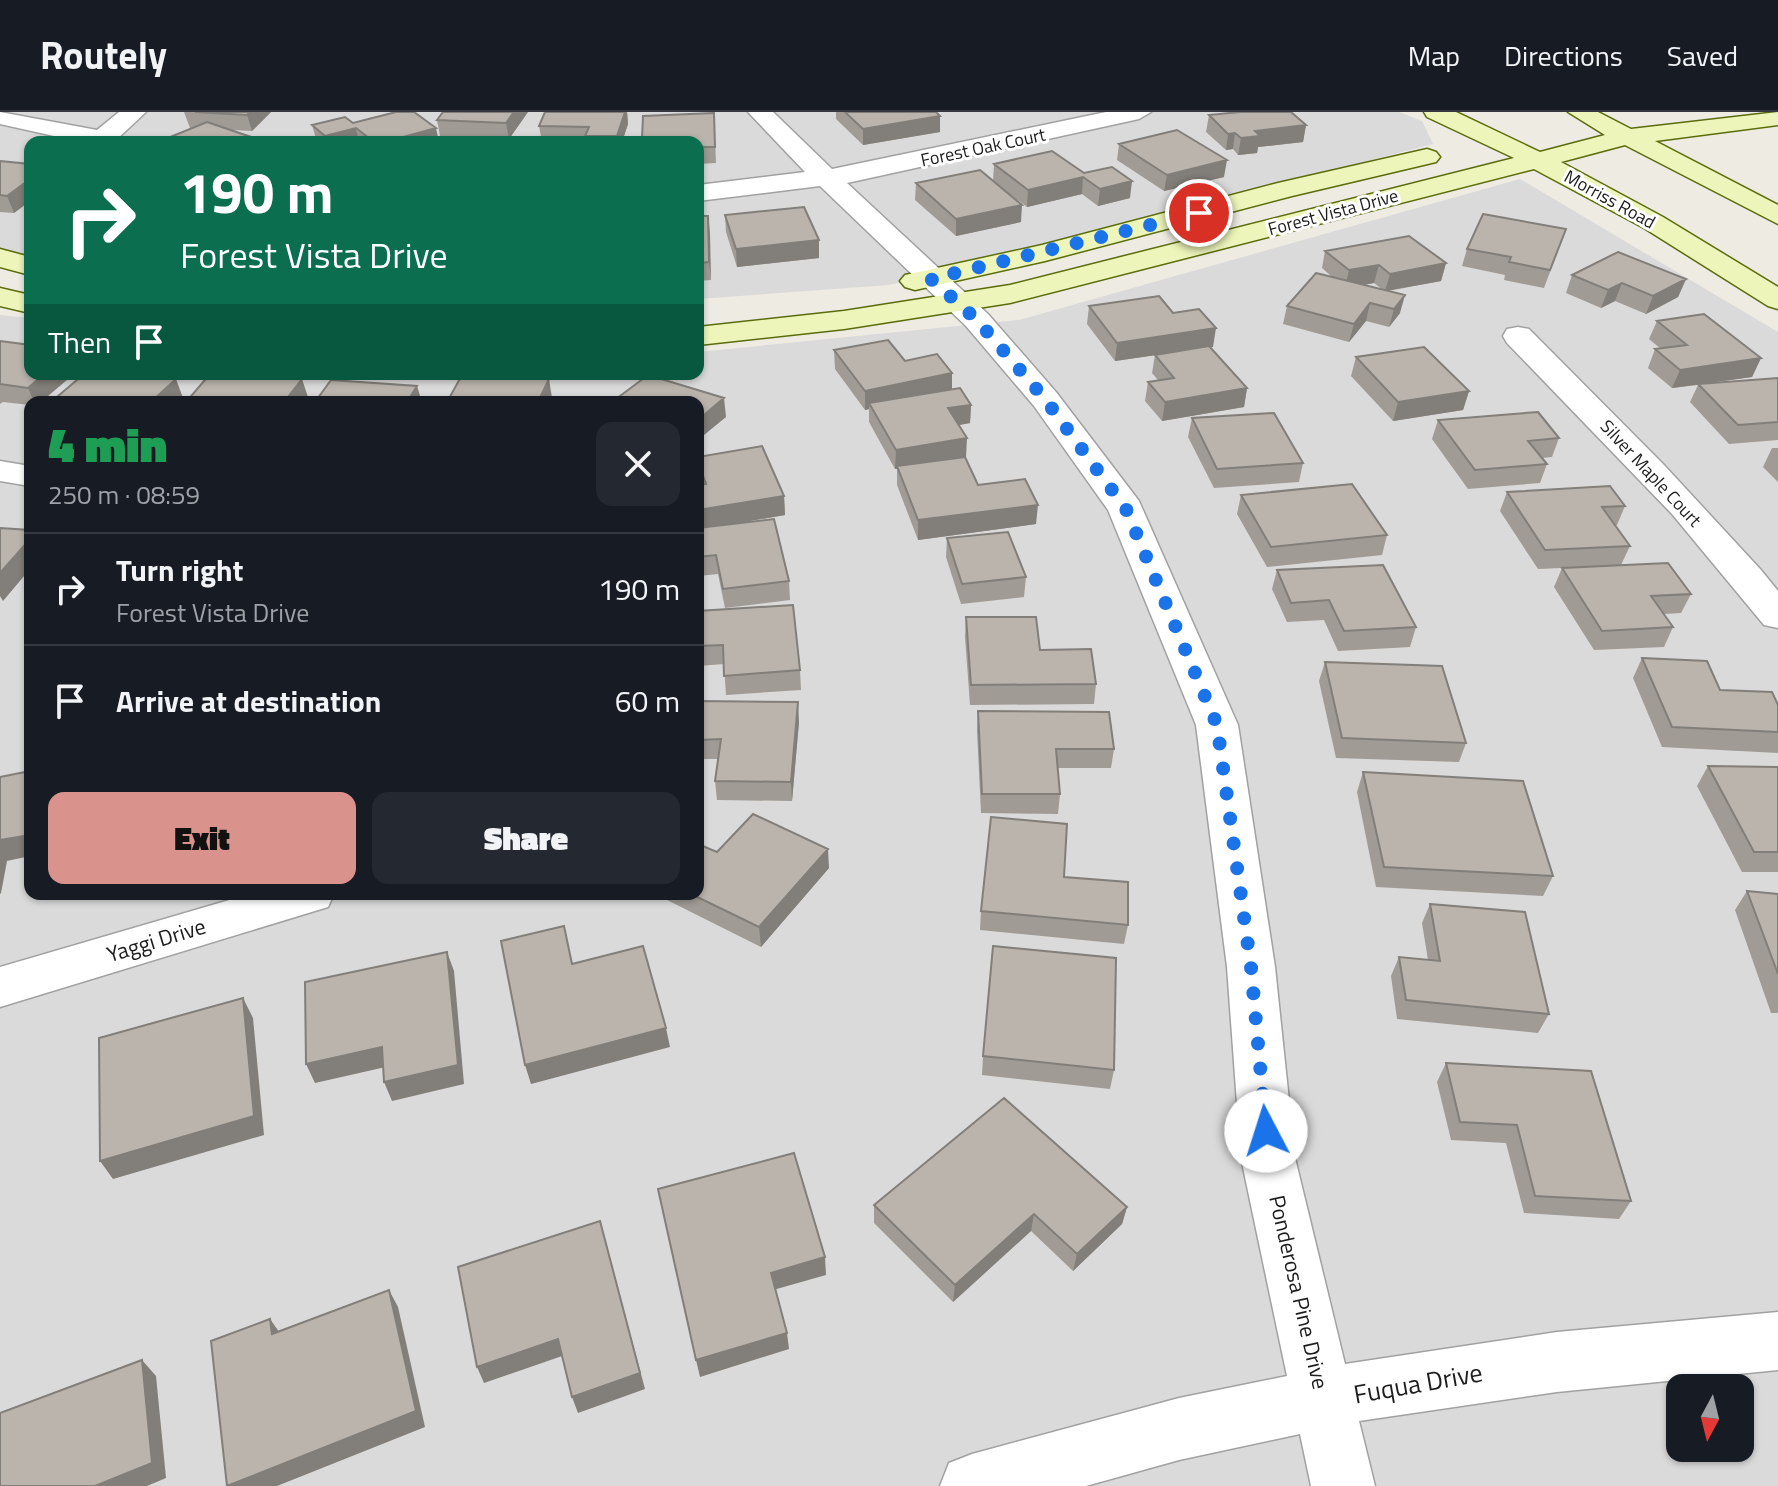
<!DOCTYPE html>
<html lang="en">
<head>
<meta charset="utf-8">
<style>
	:root { --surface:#171b24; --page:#242831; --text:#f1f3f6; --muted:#9ea1a6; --line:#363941; --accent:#da928d }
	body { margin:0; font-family:"Titillium Web",sans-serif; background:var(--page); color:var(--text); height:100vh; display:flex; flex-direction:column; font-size:30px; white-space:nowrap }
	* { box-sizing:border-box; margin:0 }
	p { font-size:26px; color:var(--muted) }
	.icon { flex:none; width:44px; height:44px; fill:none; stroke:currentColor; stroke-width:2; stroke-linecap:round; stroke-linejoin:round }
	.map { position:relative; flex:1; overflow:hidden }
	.panel { position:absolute; left:24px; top:284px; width:680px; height:504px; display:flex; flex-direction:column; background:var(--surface); border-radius:16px; box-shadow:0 2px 6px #0004 }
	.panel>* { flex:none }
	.guide { position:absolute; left:24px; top:24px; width:680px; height:244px; border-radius:16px; box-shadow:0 2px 6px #0004; background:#0b6e4f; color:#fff; overflow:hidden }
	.needle { width:52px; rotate:187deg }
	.buttons { position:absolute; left:1666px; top:1262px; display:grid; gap:16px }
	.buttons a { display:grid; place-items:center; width:88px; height:88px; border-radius:16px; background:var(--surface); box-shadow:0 2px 6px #0004; font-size:40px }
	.pin { position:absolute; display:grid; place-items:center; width:68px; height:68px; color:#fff; margin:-34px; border:4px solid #fff; border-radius:50%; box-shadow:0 2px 8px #0007 }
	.me { position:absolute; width:88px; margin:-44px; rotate:355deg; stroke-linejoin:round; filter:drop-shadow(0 0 6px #0008) }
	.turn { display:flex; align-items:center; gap:28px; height:168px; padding:0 24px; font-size:36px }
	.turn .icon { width:104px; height:104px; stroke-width:2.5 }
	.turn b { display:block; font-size:56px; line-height:68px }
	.then { display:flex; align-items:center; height:76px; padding:0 24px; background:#0003; gap:16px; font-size:30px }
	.round { display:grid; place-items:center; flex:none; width:84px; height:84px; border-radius:16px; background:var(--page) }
	.overview { display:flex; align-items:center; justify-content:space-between; height:136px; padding:0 24px }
	h1 { font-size:48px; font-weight:800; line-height:60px; color:#1e9e55 }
	.cta { display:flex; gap:16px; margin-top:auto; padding:16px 24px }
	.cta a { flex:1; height:92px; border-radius:16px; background:var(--accent); color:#111; font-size:32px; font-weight:800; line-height:92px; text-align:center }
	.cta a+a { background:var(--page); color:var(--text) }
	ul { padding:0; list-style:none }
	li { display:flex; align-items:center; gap:24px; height:112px; padding:0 24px; border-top:2px solid var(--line) }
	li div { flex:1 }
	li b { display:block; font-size:30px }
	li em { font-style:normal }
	header { display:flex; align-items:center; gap:48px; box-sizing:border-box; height:112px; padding:0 40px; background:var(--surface); border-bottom:2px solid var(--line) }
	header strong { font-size:38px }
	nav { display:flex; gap:44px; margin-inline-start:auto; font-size:28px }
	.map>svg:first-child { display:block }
	.residential { fill:#dbdada; fill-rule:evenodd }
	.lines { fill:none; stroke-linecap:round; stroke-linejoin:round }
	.minor-casing { stroke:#a1a1a1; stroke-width:3 }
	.secondary-casing { stroke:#5a6c0c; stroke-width:3 }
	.minor { fill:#fff; fill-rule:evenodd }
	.secondary { fill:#edf5ba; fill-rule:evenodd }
	.wall { fill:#a09b95; fill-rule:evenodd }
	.shaded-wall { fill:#827e79 }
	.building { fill:#bab4ad; stroke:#827e79; stroke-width:2 }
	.route { stroke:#1a73e8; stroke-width:14; stroke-dasharray:0 25.2 }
	.labels { text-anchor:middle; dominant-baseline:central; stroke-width:6; stroke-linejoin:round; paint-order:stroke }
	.far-street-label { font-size:18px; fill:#1d1d1d; stroke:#fff }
	.street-label { font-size:22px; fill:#1d1d1d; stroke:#fff }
	.near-street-label { font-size:26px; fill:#1d1d1d; stroke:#fff }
</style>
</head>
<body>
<header>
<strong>Routely</strong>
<nav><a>Map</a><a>Directions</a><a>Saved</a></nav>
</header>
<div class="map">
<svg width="1778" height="1374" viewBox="0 0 1778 1374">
	<rect width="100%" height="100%" fill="#eeebe3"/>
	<path class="residential" d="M0 0H1399L1422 9 1433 32 889 173 698 187V30H30V153L0 145Z
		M1520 67 1778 220V1374H0V203L30 206V262H698V240L1019 208ZM30 290H698V782H30ZM1680 1276H1740V1336H1680Z"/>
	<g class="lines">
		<defs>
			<path id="minor" d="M0 0 97 18 119 0H146L114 30H81L0 12Z
				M748 0H773L832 57 1106 0H1151L1139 7 847 71 988 202 1056 280 1139 389 1238 613 1275 855 1295 1046 1345 1252 1557 1220 1778 1200V1258L1557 1280 1359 1309 1375 1374H1311L1300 1322 1179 1348 1086 1374H940L949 1351 972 1342 1179 1286 1287 1264 1241 1046 1227 855 1196 613 1108 398 1034 294 966 214 820 74 698 89V73L805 60Z
				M1518 215 1529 217 1664 353 1761 458 1778 479V516L1764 513 1672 402 1507 231 1503 224 1507 217Z
				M0 349 30 354V374L0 369Z
				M250 782H334L328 795 0 895V855Z"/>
			<path id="secondary" d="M1424 0H1456L1540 40 1605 23 1568 0H1598L1631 17 1778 0V13L1655 29 1778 93V112L1625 33 1561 50 1663 105 1778 175V197L1768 194 1644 116 1534 57 1010 191 844 217 698 233V215L844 199 1010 173 1514 46 1427 5Z
				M1427 37 1436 40 1440 45 1436 50 1292 84 1045 149 915 178 905 175 900 169 905 163 1042 133 1278 71Z
				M0 137 30 145V163L0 155Z
				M0 176 30 183V201L0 194Z"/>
		</defs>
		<use href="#minor" class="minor-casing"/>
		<use href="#secondary" class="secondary-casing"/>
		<use href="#minor" class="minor"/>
		<use href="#secondary" class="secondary"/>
	</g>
	<path class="wall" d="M184 0H271L252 19 190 16Z
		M443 0H528L509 27 440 24 437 8Z
		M545 0H627L628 12 622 30H542L539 14Z
		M836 0H936L940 20 863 33 836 7Z
		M714 1 716 51 698 52V30H642V26Z
		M1209 3 1306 13 1303 30 1258 35 1257 41 1238 43 1233 37 1226 38 1206 20Z
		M353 11 439 30H317L312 13Z
		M1119 32 1224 65 1164 79 1117 48Z
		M0 49 30 52V89L14 101 0 100Z
		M994 52 1084 61 1130 86 1098 94 1082 82 1027 95 994 70 1021 110 956 124 915 88 916 71 993 69Z
		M725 103 819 128V146L737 155 726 120Z
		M698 104H708L711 168 698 169Z
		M1566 117 1544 176 1504 168 1505 163 1462 154 1467 137Z
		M1325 139 1446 151 1441 169 1388 179 1400 201 1389 215 1366 209 1349 230 1283 212 1287 194 1331 164 1322 156ZM1374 171 1383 178 1363 173Z
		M1572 163 1686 167 1678 185 1646 202 1615 189 1601 196 1566 181Z
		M1089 194 1173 201 1213 235H1210L1247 276 1244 295 1162 309 1145 289 1148 270 1158 268 1152 261 1155 243 1115 249 1087 212Z
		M1657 209 1761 246 1752 265 1709 271 1778 266V328L1729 332 1690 290 1698 273 1672 276 1648 256 1655 237H1661L1649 227Z
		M0 229 41 290H30V293L3 290 0 292Z
		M834 238 905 249 952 261V278L971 293 970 311 959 313 966 345 955 347 978 373 1036 412 918 428 897 373V357H895L869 310V297L865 298 835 257Z
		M1356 245 1469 279 1463 298 1393 309 1351 264Z
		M1192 306 1303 351 1299 370 1214 376 1188 325Z
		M1438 308 1559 326 1552 345 1542 346 1547 352 1540 371 1468 377 1432 327Z
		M1772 336H1778V370L1763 355Z
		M698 345 784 384 785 403 726 413 789 469 790 488 725 496 718 462 698 464V373L701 372 698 364Z
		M1507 380 1625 394 1617 413H1615L1630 434 1621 453 1691 482 1681 501 1664 502 1673 515 1664 535 1594 538 1554 475 1562 456 1538 457 1500 399Z
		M1241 383 1387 423 1382 443 1267 455 1237 402Z
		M947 426 1026 465 1024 485 961 492 946 445Z
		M1277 458 1416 515 1410 535 1338 539 1324 508 1287 510 1272 477Z
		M698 499 800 558 801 578 726 583 724 552 698 554Z
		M966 505 1040 538 1096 572 1094 592 970 593 965 525Z
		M1642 546 1720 578 1778 593V641L1662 635 1633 566Z
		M1325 550 1466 631 1459 650 1336 646 1319 569Z
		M698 589 799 610 792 689 717 688 715 669 718 647H698Z
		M978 599 1114 637 1111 656H1058L1060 682 1058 702 981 701 977 619Z
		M1708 654 1778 655V760H1742L1697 674Z
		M1363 660 1553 764 1543 784 1376 775 1357 680Z
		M717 740 829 756 761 835 657 783V782H698Z
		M1064 765 1128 813 1124 832 980 818 981 799Z
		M1747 779 1778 782V901H1771L1735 798Z
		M1430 792 1549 902 1538 921 1397 907 1391 864 1399 845 1428 848 1422 811Z
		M983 944 1114 958 1110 977 982 963Z
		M1446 951 1631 1089 1619 1107 1524 1101 1506 1031 1451 1028 1437 970Z
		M874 1093 1127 1095 1122 1112 1073 1159 1031 1119 953 1190 874 1111Z"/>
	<path class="shaded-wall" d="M250 0H271L252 19 247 3Z
		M514 0H528L509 27 506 11Z
		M625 0H627L628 12 622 30H618L617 24Z
		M940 4V20L863 33V17Z
		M1306 13 1303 30 1258 35 1257 41 1238 43 1241 26 1255 19Z
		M356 16 359 30H326L325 24Z
		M436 16 439 30H385Z
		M1235 21 1233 37 1226 38 1228 22Z
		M1227 48 1224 65 1164 79 1167 63Z
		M1083 65 1082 82 1027 95 1028 78Z
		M30 67V89L14 101 7 84Z
		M1132 69 1130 86 1098 94 1100 77Z
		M1022 93 1021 110 956 124V107Z
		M708 104 710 121 711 168 709 150Z
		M819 128V146L737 155 736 137Z
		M1446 151 1441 169 1385 179 1390 162Z
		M1379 153 1374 171 1345 176 1349 158Z
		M1686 167 1678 185 1646 202 1653 184Z
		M1622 171 1615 189 1601 196 1608 178Z
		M1405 183 1400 201 1389 215 1394 197Z
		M1370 191 1366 209 1349 230 1354 212Z
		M1216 216 1213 235 1115 249 1117 231Z
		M1761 246 1752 265 1672 276 1680 258Z
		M952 261V280L869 291V297L865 298V279Z
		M44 262H74L41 290H34L28 276Z
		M176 267 183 286 178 290H151Z
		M302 267 308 285 304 290H284Z
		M549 267 552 286 550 290H538Z
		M417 274 422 290H407Z
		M1247 276 1244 295 1162 309 1165 290Z
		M1469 279 1463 298 1393 309 1398 290Z
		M724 286 726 305 698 328V308Z
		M971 293 970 311 948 315V296Z
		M967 326 966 345 898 357 897 354V357H895L896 338Z
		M784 384 785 403 698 418V398Z
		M1038 393 1036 412 918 428V408Z
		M30 427V457L3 489 0 484V461Z
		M798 590 799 610 792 689 791 670Z
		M30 723V744L7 749 1 781 0 782V728Z
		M828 737 829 756 761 835 759 815Z
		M447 840 454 859 464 972 392 989 384 970Z
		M243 886 253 906 264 1023 113 1067 100 1049Z
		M666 916 670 935 531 972 525 953Z
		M382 935 390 954 315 971 306 952Z
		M1127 1095 1122 1112 1073 1159 1077 1142Z
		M1034 1102 1031 1119 953 1190 955 1173Z
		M600 1109 645 1277 578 1301 572 1285Z
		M825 1145 826 1163 773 1178 771 1161Z
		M389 1178 398 1195 425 1315 277 1374H227Z
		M270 1207 282 1224 272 1222Z
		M787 1221 789 1237 700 1265 696 1248Z
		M558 1227 565 1243 484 1271 477 1255Z
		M142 1248 156 1264 166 1366 147 1374H95Z"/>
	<path class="building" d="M195 0H250L247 3Z
		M396 0H414L436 16 385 30H374L356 16 325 24 312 13 345 5 353 11Z
		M443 0H514L506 11 437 8Z
		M545 0H625L617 24H585L589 15 539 14Z
		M845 0H936L940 4 863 17Z
		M1240 0H1291L1306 13 1255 19 1260 24 1241 26 1235 21 1228 22 1209 3Z
		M714 1 715 35H698V30H680V25L642 26 643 4Z
		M207 10 254 26 244 30H158Z
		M1177 18 1227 48 1167 63 1119 32Z
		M1052 39 1084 61 1112 55 1132 69 1100 77 1083 65 1028 78 994 52Z
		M0 49 30 52V67L7 84 0 83Z
		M980 58 1022 93 956 107 916 71Z
		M804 95 819 128 736 137 725 103Z
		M1483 102 1566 117 1550 158 1509 150 1511 145 1467 137Z
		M698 104H708L709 150 698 151Z
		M1409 124 1446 151 1390 162 1379 153 1349 158 1325 139Z
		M1618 140 1686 167 1653 184 1622 171 1608 178 1572 163Z
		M1316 161 1405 183 1394 197 1370 191 1354 212 1287 194Z
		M1159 184 1173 201 1199 197 1216 216 1117 231 1089 194Z
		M1704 202 1761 246 1680 258 1655 237 1687 233 1657 209Z
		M888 228 905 249 937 242 952 261 865 279 834 238Z
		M0 229 30 233V262H44L28 276 0 272Z
		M1209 234 1247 276 1165 290 1148 270 1174 266 1155 243Z
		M1424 235 1469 279 1398 290 1356 245Z
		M84 262H137L176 267 151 290H51Z
		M210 262H231L302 267 284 290H186Z
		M462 263 549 267 538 290H447Z
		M648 263 724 286 698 308V290H612Z
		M1778 266V310L1738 313 1698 272Z
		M331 268 417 274 407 290H315Z
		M960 276 971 293 948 296 967 326 896 338 869 291Z
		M1538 300 1559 326 1528 329 1547 352 1475 358 1438 308Z
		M1274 301 1303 351 1217 357 1192 306Z
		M762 334 784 384 698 398V373L706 372 698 350V345Z
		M965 345 978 373 1025 367 1038 393 918 408 897 354Z
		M1352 372 1387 423 1271 435 1241 383Z
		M1610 374 1625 394 1602 395 1630 434 1545 438 1507 380Z
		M774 407 789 469 723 477 716 443 698 445V416Z
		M0 416 30 418V427L0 461Z
		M1008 420 1026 465 962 472 947 426Z
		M1668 451 1691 482 1651 484 1673 515 1602 519 1562 456Z
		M1383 453 1416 515 1344 519 1329 488 1291 491 1277 458Z
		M793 493 800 558 724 564 723 533 698 534V499Z
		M966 505H1036L1040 538 1091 537 1096 572 971 573Z
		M1642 546 1707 549 1720 578 1772 580 1778 593V620L1672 615Z
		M1325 550 1442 554 1466 631 1342 626Z
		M698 589 798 590 791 670 715 669 721 627 698 628Z
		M978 599 1109 600 1114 637H1056L1060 682H982Z
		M1708 654 1778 655V740H1754Z
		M30 659V723L0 728V665Z
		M1363 660 1523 669 1553 764 1384 755Z
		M753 702 828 737 759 815 691 782H698V732L717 740Z
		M991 705 1067 712 1064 765 1128 770V813L981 799Z
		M1747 779 1778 782V862Z
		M1430 792 1525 800 1549 902 1406 888 1399 845 1440 849Z
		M564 814 572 852 643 834 666 916 525 953 501 829Z
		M993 834 1116 846 1114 958 983 944Z
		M447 840 458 953 384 970 382 935 306 952 305 870Z
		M243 886 254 1004 100 1049 99 926Z
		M1446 951 1591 959 1631 1089 1535 1084 1517 1013 1460 1010Z
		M1004 986 1127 1095 1077 1142 1034 1102 955 1173 874 1093Z
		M794 1041 825 1145 771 1161 787 1221 696 1248 658 1077Z
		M600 1109 640 1261 572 1285 558 1227 477 1255 458 1155Z
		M389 1178 416 1299 227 1374 211 1229 270 1207 272 1222Z
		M142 1248 152 1351 95 1374H0V1301Z"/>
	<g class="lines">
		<path class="route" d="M1199 101 931 167 977 208 1045 287 1126 397 1217 613 1251 855 1266 1019"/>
	</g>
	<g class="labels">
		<g class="far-street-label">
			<text transform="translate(983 35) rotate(-12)">Forest Oak Court</text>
			<text transform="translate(1610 87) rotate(29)">Morriss Road</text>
			<text transform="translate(1333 100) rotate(-15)">Forest Vista Drive</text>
			<text transform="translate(1651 361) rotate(47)">Silver Maple Court</text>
		</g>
		<g class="street-label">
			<text transform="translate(156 828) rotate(-17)">Yaggi Drive</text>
			<text transform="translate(1299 1180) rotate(77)">Ponderosa Pine Drive</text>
		</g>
		<g class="near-street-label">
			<text transform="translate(1418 1271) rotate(-10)">Fuqua Drive</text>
		</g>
	</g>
</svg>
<div class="buttons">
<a><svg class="needle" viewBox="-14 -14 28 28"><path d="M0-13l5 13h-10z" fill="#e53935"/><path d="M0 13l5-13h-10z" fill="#9ea1a6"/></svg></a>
</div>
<div class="pin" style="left:1199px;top:101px;background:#d93025"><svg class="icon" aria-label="arrive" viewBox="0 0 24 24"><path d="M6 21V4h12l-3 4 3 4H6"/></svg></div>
<svg class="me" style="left:1266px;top:1019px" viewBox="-20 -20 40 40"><circle r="19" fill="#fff"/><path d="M0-13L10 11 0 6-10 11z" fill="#1a73e8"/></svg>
<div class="guide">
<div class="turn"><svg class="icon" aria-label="right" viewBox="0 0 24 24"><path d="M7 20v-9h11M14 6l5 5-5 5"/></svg><div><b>190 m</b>Forest Vista Drive</div></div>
<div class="then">Then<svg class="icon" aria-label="arrive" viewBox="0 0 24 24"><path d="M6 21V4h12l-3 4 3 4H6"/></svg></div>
</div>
<section class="panel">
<div class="overview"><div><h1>4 min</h1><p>250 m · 08:59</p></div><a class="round"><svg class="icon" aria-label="close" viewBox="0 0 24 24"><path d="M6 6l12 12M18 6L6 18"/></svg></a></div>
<ul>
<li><svg class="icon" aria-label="right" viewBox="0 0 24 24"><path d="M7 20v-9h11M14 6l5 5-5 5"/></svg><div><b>Turn right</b><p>Forest Vista Drive</p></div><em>190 m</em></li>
<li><svg class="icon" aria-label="arrive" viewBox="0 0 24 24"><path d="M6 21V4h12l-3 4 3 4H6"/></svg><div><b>Arrive at destination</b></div><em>60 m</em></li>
</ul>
<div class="cta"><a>Exit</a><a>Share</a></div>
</section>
</div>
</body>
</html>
